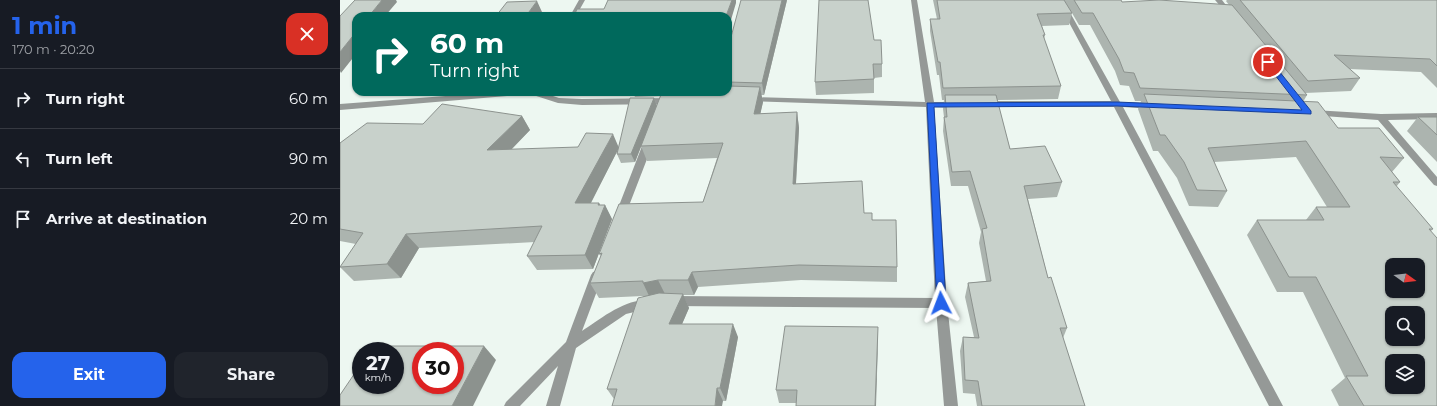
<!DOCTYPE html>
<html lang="en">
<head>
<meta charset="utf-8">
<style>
	:root { --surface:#171b24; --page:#20242c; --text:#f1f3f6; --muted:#9ea1a6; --line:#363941; --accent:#2563eb }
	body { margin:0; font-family:Montserrat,sans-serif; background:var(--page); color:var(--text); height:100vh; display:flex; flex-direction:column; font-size:15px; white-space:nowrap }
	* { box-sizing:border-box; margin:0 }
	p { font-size:13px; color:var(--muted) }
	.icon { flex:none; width:22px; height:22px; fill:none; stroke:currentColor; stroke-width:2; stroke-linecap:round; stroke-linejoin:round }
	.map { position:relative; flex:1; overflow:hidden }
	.panel { display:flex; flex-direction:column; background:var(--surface); width:340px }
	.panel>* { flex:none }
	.hud { position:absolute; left:12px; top:12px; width:380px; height:84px; border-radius:12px; box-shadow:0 1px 3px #0004; background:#00695c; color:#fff; overflow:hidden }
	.needle { width:26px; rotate:105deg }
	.tools { position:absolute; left:1045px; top:258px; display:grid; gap:8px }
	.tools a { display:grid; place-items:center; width:40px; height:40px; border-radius:8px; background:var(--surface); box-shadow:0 1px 3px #0004; font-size:20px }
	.speed { position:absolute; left:12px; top:342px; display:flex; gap:8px; font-size:20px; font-weight:700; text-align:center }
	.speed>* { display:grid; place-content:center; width:52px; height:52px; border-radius:50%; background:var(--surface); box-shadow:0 1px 3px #0004; line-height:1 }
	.speed small { font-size:10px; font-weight:400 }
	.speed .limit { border:6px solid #d22; background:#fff; color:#111 }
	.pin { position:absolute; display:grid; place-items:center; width:34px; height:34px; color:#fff; margin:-17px; border:2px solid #fff; border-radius:50%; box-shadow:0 1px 4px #0007 }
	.me { position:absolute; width:44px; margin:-22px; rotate:357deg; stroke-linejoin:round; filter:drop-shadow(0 0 3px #0008) }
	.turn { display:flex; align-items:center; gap:14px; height:84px; padding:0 12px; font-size:18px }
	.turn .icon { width:52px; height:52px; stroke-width:2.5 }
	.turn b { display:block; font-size:28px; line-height:34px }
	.round { display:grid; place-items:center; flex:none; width:42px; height:42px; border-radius:12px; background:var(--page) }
	.summary { display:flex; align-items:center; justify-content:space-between; height:68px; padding:0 12px }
	h1 { font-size:24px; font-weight:700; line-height:30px; color:var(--accent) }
	.primary-button { display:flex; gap:8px; margin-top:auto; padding:8px 12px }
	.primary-button a { flex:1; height:46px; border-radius:12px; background:var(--accent); color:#fff; font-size:16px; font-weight:700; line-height:46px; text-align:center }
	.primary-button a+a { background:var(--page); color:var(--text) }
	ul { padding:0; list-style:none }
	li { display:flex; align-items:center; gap:12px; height:60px; padding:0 12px; border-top:1px solid var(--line) }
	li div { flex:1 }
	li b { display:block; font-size:15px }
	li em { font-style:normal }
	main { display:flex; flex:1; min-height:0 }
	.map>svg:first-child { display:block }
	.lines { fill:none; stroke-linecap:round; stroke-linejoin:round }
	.minor { fill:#959997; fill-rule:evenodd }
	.wall { fill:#acb4af }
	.shaded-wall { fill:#8c928e }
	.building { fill:#c8d1cb; stroke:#8c928e; fill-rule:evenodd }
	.route { fill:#2563eb; stroke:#184099 }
</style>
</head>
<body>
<main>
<section class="panel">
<div class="summary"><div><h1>1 min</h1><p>170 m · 20:20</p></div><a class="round" style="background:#d93025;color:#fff"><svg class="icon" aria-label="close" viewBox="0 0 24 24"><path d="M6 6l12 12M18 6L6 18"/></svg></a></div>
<ul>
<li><svg class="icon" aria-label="right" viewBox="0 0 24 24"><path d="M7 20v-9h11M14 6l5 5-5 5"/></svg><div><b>Turn right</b></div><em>60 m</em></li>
<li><svg class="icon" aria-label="left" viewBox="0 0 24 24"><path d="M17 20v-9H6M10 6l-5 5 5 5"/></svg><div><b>Turn left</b></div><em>90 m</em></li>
<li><svg class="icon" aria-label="arrive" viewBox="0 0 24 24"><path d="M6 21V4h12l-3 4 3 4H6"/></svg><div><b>Arrive at destination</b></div><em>20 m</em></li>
</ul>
<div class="primary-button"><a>Exit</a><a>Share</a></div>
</section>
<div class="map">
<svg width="1097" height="406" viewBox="0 0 1097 406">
	<rect width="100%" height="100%" fill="#edf7f1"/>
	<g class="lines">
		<path class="minor" d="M239 0H245L236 16H230Z
			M571 0H577L594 102H617L621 105 617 108 594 107 607 303 618 406H604L596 308 333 306 329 304 327 301 329 298 333 296 595 298 586 107 409 101 405 99 409 97 585 102Z
			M717 0H723L780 102 813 103 817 106 813 109 783 107 943 406H929L774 107H645L641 104 645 101H771Z
			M875 0H882L892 13V15H888Z
			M158 92H201L219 98 242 99 332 98 336 101 332 104 242 105 218 103 190 94 0 110V104Z
			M973 110 1041 114 1097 113V119L1048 120 1097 177V186L1094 185 1038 120 970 115 969 113 970 111Z
			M309 138 314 141 285 216 284 219H276L275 216 304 141Z
			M257 271 261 272 263 275 242 331C259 320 291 294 311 302L313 305 311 308 286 314 236 348 220 406H206L218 366 180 406H164L166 402 226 342 251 275 253 272Z"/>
	</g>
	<path class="wall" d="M447 0 424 95H421L423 102 420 114 457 112 459 128 456 184 524 213 533 220 557 267V282L461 280 358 287 354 295H343L349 308 342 324 398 337 386 401 274 399 267 389 303 296 259 298 250 283 261 256 259 254 363 202 377 158 307 161 301 146 321 96 295 97 293 93 267 95 266 92H388V38Z
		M593 0H781L782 2 889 5 886 1 887 0H1097V88L1081 72 1009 69 1020 78 1011 91 965 93 967 95 963 102 998 128 1064 158 1052 172 1060 182 1056 187 1093 229 1091 231 1097 406H999L991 390 1005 378 963 292H937L907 235 917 220H966L976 207H987L956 157 874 162 887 191 878 207 849 206 837 178 818 151H813L798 109 801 101H795L789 86 780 85 775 71 750 25H739L732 13 729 25 702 26 705 35 704 39 721 86 718 99 657 100 670 149 722 182 717 197 688 199 708 278 727 328 723 338 745 406H637L635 394 623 393 620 351 623 337H634L625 297 628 283 646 281 639 243 641 232 628 186H611L603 131 604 117 603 109 604 100H602L599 75H597L590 31V19H597Z
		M534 40 542 64V77L534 78V93L476 95 475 82Z
		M314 98 317 106 295 162 281 163 277 154 278 149 251 203H259L260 205H265L272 219 253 269 197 270 187 256 195 242 79 248 61 278 14 281 0 267 16 244 0 241V143L83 124 182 116 190 130 171 150 279 147Z
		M1078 117H1097V162L1067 131Z
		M538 341 456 403H439L436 390Z"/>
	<path class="shaded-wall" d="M42 0H56L57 2 45 16H29Z
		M392 0H396V3L388 30V16H386Z
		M442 0H447L424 95 422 83Z
		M197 1 202 12 199 16H186Z
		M16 32V54L1 73 0 71V52Z
		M420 87 423 102 417 129 414 114Z
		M314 98 317 106 295 162 291 154Z
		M457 112 459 128 455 199 453 184Z
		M182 116 190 130 156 165 147 150Z
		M273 134 279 148 243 218 235 203Z
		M259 203 263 211 265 205 272 219 253 269 245 255Z
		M66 234 79 248 61 278 47 264Z
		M352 272 358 287 354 295 348 280Z
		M318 280 325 294 310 298 303 283Z
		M343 294 349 308 336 338 329 324Z
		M393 324 398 337 386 401 380 388Z
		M538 327V341L536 406H535Z
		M144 346 156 360 133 406H112Z
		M377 388 383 401 382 406H375Z"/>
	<path class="building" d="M15 0H42L29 16H16V32L0 52V16Z
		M268 0H392L386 16H234L237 9H264Z
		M401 0H442L422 83 388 82V38L391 37Z
		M479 0H528L534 40H541L542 64H533L534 79 475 82Z
		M597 0H724L732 13 697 14 705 35H703L721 86 603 88 600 62H598L590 19H600Z
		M734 0H781L782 2 819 0 892 5 967 95 800 88 794 73 784 72 779 59 753 13H742Z
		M900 0H1097V66L1090 59 994 55 1020 78 968 81Z
		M197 1 186 16H156L167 2Z
		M388 86 420 87 414 114 457 112 453 184 522 181 524 213H532V220H556L557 267 459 265 352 272 348 280H318L303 283V281L250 283 262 253 259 254 279 204 363 202 383 143 301 146 322 92H388Z
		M804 94 978 102 998 128H1039L1064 158 1040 157 1060 182H1053L1093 229H1089L1097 238V406H1024L1006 376H1028L976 277H949L917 220H984L976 207H1010L966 141 868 148 887 191 857 190 844 162 825 135H820ZM1052 265H1078V291H1052ZM1052 313H1078V339H1052ZM1052 361H1078V387H1052Z
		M605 95H656L670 149 705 146 722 182 684 186 708 278 711 277 727 328H720L745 406H642L638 381 625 380 623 337 639 338 628 283 651 281 642 229 647 228 630 171 612 172 604 117H607Z
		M290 98H314L291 154H277Z
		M102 104 182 116 147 150 238 147 246 133 273 134 235 203H259L258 205H265L245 255 187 256 202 226 66 234 47 264 0 267 23 233 0 229V143L27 123 83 124Z
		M1078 117H1097V135Z
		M319 293 343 294 329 324H393L380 388H377L375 406H272L277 389H267L298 298Z
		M445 326 538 327 535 406H456L457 390H436Z
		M33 346H144L112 406H0V395L21 364V385H55V351H30ZM81 351H115V385H81Z"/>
	<path class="route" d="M928 60 931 61 971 111V114L777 106 594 107 606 303 605 306H597L587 103 777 102 962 110 925 62Z"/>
</svg>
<div class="tools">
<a><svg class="needle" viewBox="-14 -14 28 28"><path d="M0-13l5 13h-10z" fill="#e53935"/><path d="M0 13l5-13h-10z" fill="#9ea1a6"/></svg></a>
<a><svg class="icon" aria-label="search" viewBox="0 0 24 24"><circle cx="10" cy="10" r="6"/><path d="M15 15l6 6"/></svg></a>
<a><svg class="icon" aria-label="layers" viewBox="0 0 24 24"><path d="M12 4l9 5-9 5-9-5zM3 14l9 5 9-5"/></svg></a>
</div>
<div class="speed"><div>27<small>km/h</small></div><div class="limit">30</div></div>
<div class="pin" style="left:928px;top:62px;background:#d93025"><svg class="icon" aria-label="arrive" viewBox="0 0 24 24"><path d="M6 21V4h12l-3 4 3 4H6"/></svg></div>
<svg class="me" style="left:601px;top:303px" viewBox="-20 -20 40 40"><path d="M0-17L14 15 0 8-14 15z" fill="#2563eb" stroke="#fff" stroke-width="4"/></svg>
<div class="hud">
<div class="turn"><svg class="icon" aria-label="right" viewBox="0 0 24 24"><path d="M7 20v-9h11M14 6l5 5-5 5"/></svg><div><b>60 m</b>Turn right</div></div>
</div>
</div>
</main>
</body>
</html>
